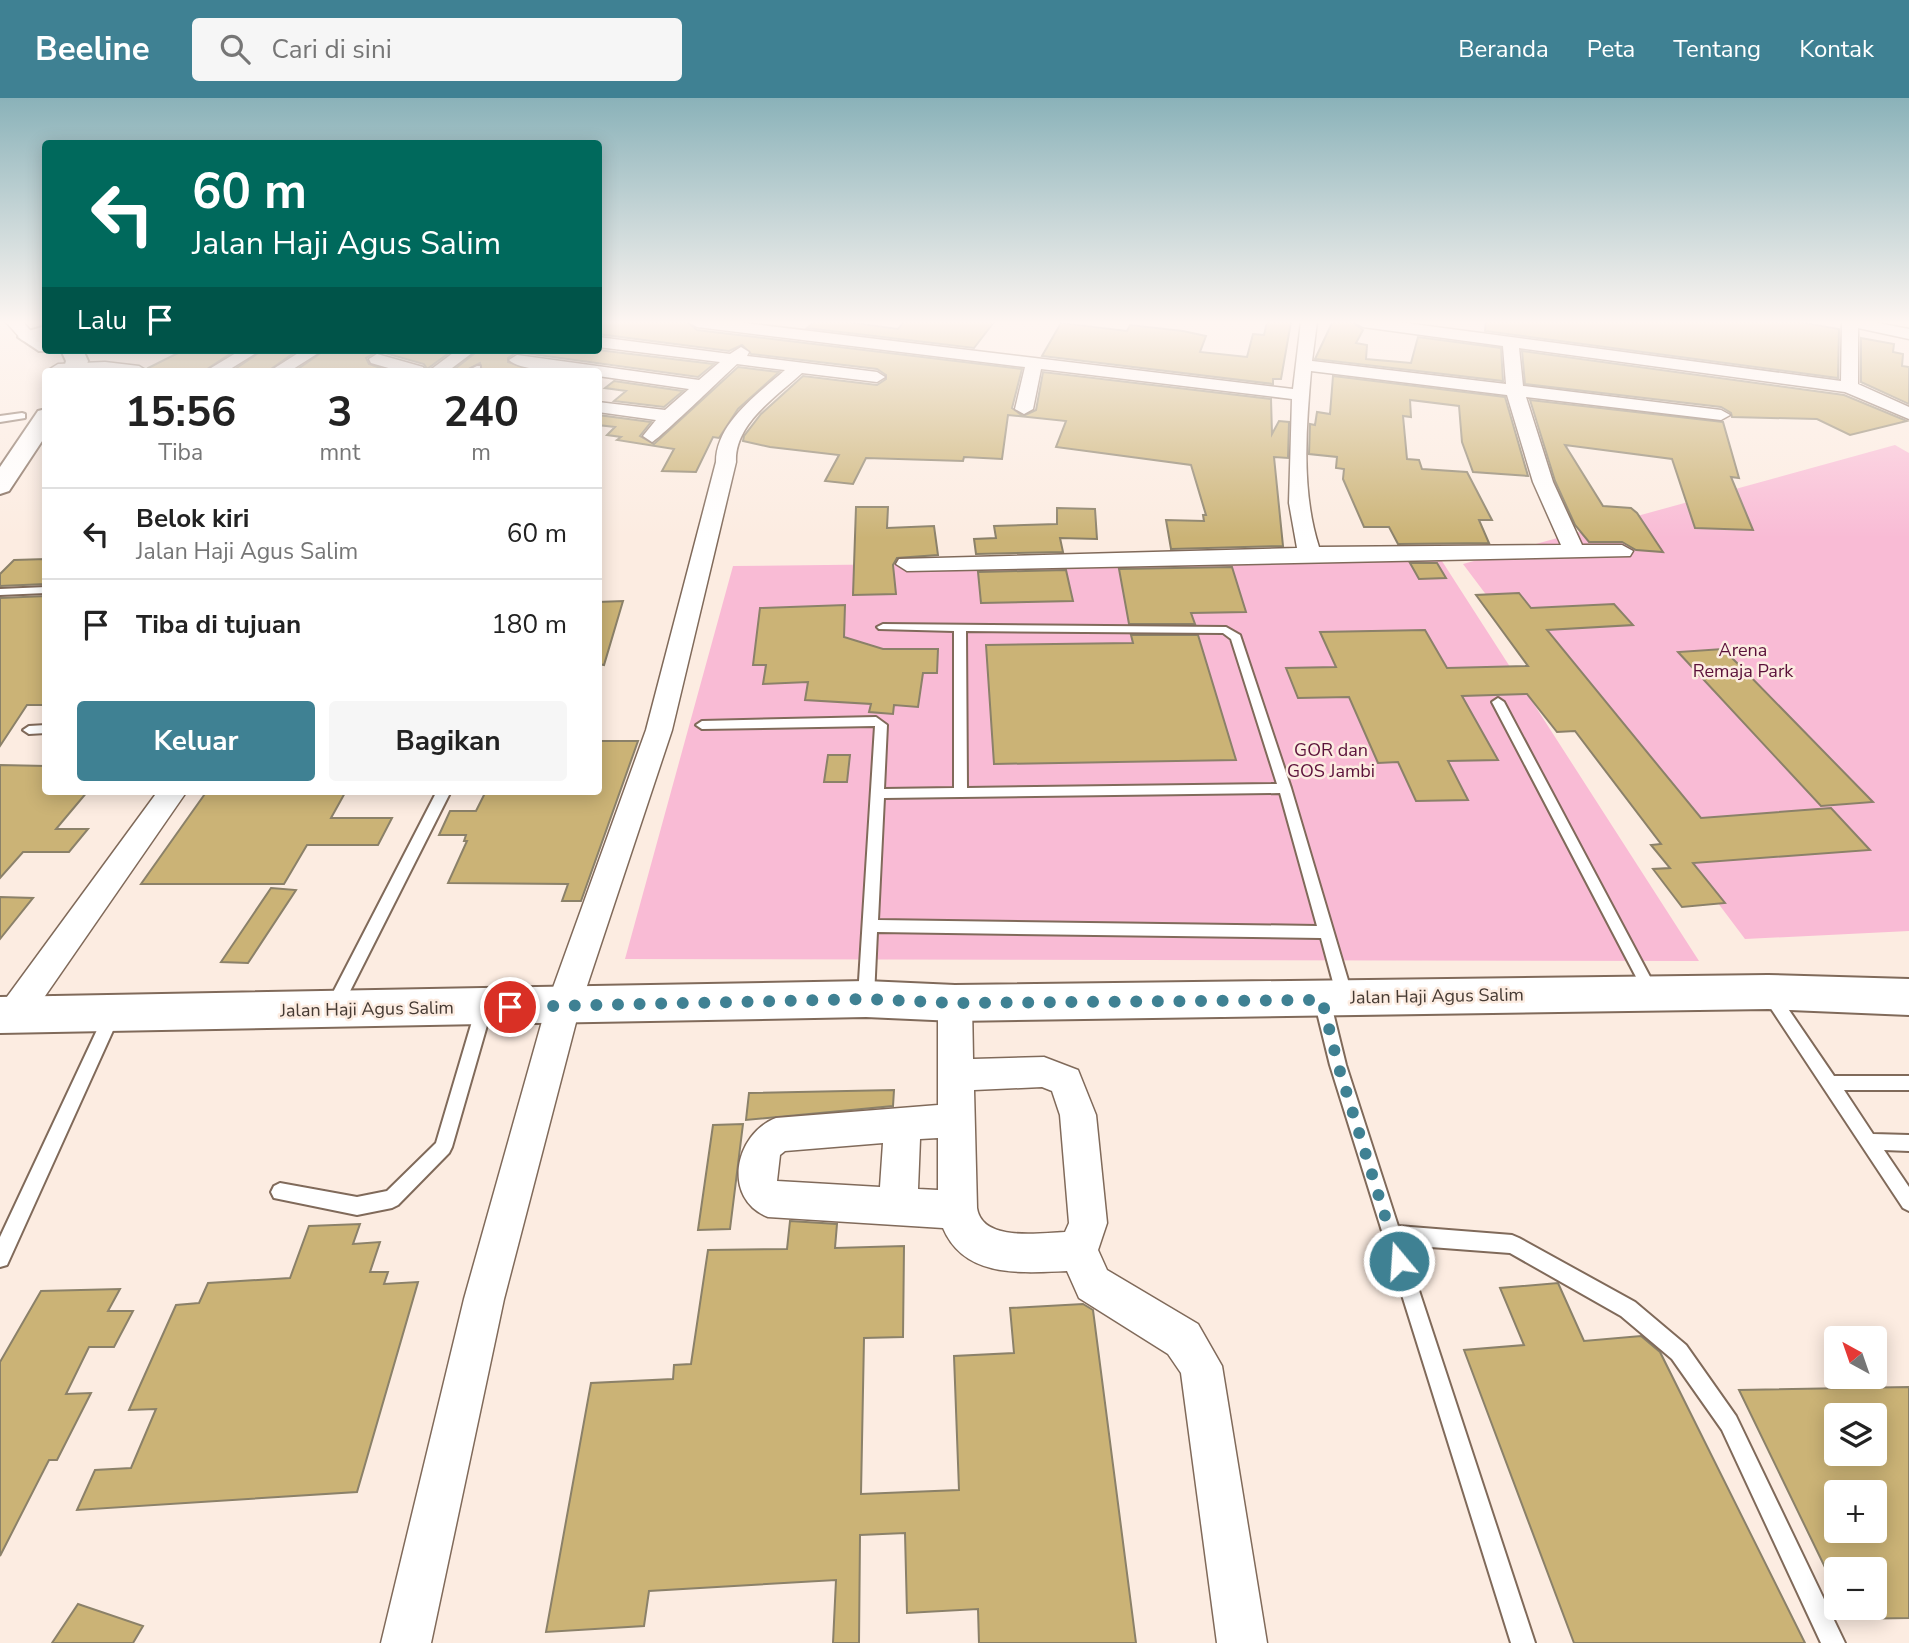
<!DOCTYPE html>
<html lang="id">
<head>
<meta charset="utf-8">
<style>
	:root { --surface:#fff; --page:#f6f6f6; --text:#222; --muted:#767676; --line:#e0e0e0; --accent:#3f8193 }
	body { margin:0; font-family:"Nunito Sans",sans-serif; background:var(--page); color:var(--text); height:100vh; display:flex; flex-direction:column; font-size:26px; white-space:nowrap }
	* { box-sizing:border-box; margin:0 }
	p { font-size:23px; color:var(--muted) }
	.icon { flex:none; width:38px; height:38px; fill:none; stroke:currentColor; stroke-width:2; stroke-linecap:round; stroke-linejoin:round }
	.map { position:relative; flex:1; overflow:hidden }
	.sheet { position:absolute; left:42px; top:270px; width:560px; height:427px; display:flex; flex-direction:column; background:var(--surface); border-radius:7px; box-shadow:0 4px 18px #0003 }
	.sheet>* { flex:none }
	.guide { position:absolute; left:42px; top:42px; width:560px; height:214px; border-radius:7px; box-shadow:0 4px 18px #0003; background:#00695c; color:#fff; overflow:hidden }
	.needle { width:46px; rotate:320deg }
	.buttons { position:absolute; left:1824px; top:1228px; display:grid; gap:14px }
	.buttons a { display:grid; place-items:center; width:63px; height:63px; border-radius:7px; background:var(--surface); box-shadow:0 4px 18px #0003; font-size:35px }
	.pin { position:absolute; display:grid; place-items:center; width:60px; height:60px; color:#fff; margin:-30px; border:4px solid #fff; border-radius:50%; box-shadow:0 2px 7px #0007 }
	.me { position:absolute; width:77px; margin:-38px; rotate:342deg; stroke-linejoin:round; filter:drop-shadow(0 0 5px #0008) }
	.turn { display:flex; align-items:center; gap:24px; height:147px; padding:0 35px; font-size:32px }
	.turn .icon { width:91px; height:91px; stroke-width:2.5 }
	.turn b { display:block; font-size:49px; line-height:60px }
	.then { display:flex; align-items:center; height:66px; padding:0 35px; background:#0003; gap:14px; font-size:26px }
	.eta { display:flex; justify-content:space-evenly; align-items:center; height:119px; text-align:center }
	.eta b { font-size:42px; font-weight:700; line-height:49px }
	.action { display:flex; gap:14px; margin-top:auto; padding:14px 35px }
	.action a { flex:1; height:80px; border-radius:7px; background:var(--accent); color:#fff; font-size:28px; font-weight:700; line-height:80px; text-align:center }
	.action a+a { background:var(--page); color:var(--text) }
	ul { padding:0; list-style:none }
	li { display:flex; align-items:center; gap:21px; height:91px; padding:0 35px; border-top:2px solid var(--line) }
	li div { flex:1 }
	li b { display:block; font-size:26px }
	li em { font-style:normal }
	header { display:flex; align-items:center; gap:42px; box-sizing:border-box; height:98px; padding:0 35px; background:var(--accent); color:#fff }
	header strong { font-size:33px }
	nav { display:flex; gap:38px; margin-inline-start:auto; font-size:24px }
	.search { width:490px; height:63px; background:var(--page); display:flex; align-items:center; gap:18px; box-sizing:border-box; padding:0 24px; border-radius:7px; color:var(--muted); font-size:26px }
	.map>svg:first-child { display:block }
	.green { fill:#f9bbd5 }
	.building { fill:#cbb376; stroke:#8b8169; stroke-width:2; fill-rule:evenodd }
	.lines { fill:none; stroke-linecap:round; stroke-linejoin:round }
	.lane-casing { stroke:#806a5a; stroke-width:4 }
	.street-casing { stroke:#806a5a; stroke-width:3 }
	.secondary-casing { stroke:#806a5a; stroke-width:4 }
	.lane { fill:#fff; fill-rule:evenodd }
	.street { fill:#fff; fill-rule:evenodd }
	.secondary { fill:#fff; fill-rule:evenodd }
	.route { stroke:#3f8193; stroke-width:12; stroke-dasharray:0 21.6 }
	.labels { text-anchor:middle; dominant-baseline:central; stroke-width:5; stroke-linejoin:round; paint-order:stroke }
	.park-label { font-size:18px; fill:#5b113a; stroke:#fcece1 }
	.street-label { font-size:18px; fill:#453a33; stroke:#fcece1 }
</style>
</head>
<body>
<header>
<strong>Beeline</strong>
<div class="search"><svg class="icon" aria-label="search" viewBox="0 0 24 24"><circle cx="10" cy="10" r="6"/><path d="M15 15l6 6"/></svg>Cari di sini</div>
<nav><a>Beranda</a><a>Peta</a><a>Tentang</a><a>Kontak</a></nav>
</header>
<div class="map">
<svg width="1909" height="1545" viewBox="0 0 1909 1545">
	<rect width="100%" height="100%" fill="#fcece1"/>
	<path class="green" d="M1895 347 1909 355V833L1745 841 1463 466Z
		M1440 460 1699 863 625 861 733 468Z"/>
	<path class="building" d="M598 224H687L697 232 1022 271 1012 310 1023 318 1036 312 1043 274 1271 301 1272 336 1279 323 1289 324 1288 360 1274 359 1283 448 1171 451 1166 422 1204 423 1203 417H1206L1191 367 1056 349 1066 323 1008 317 1002 361 964 359 963 363 866 360 853 386 825 383 839 357 770 349 743 343 744 338 761 316 803 278 877 287 886 281V277L877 271 751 256 742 247 729 253 598 236Z
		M814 224H847L898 231 904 224H994L974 250 807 230Z
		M1267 224H1291L1281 281H1273V286L1042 258 1061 225 1127 233 1130 227 1183 233 1206 238 1200 254 1247 259 1253 236 1264 237Z
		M1340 224H1352L1363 232 1356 245 1367 247 1366 261 1411 265 1418 239 1501 250 1503 283 1315 261 1332 225Z
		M1486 224H1799L1839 231 1838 280 1485 233Z
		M1861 240 1894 246 1893 254 1903 256 1902 268 1909 269V306L1861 284Z
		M184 252H236L204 273H149L148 270Z
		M263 252H298L268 273H232Z
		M325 252H453L427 271 424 266 378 253 366 260 369 266 389 273H295Z
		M479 252H598L714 266 698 279 517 254 508 260V264L533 273H482L480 265 465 273H452Z
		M1522 253 1844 297 1907 323 1850 337 1817 321 1732 319 1731 315 1721 309 1525 286Z
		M738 269 779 274 738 311 719 340 713 339 696 374 662 373 674 351 617 342 621 339 607 337 615 329 598 327V317L651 324 640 338 654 346Z
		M1333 278 1505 299 1528 378 1473 374 1462 344 1459 308 1410 302 1411 319 1403 318 1407 361 1419 362 1422 371 1467 374 1492 422H1479L1489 445 1398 446 1389 429H1364L1343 381 1344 371 1336 370 1337 359 1309 356 1310 326 1315 327 1317 314 1330 316Z
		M614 283 683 293 664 309 614 303 626 293 605 290Z
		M1530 302 1723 324 1739 380 1731 379 1753 432 1695 430 1672 361 1565 347 1603 408 1631 410 1637 415 1663 454 1636 452 1622 444H1589L1575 427 1555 383Z
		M856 409H888L887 430 934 428 938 457 897 460 893 467 896 496 853 497Z
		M1057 410 1095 411 1097 441 1060 440 1063 454 976 456 974 441 996 440 994 428 1057 426Z
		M46 461V486L0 488V476L14 462Z
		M1410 465H1437L1446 480 1419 481Z
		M1232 469 1246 514 1191 515 1195 526H1129L1119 471Z
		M1066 472 1073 503 981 505 978 474Z
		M1519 495 1531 510 1614 506 1633 527 1547 532 1701 720 1831 710 1870 752 1693 765 1725 805 1682 809 1653 771 1670 770 1651 747 1661 746 1575 633 1557 634 1527 596 1462 598 1498 662 1448 663 1468 702 1416 703 1398 664 1378 665 1349 599 1298 600 1286 570 1336 569 1320 534 1425 532 1447 570 1528 568 1476 497Z
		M46 498V607H27L0 648V500Z
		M623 503 604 567 598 566V504Z
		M845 507 844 539 883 551H938L937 575H923L918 609 894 607 893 616 869 614 871 606 805 602 808 584 763 586 766 567H753L760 510Z
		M1131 537H1198L1236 662 994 666 986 547 1133 545Z
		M1723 551 1744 572 1873 704 1821 708 1678 554Z
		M598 643H638L581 803H562L568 786 448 785 467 743H464L466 737H439L450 713H476L486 693H598Z
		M828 657H850L847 684H824Z
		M0 667 46 668V693H88L56 731H88L69 754H23L0 780Z
		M207 693H346L331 720H392L378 747H307L284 786H141Z
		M271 790 296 792 248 865 221 864Z
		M0 799 33 800 0 841Z
		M894 992 893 1008 746 1022 749 995Z
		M743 1026 730 1131 698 1132 713 1027Z
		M790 1123 837 1126 835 1150 904 1148 903 1239 864 1240 861 1396 959 1392 954 1258 1014 1255 1010 1210 1083 1206 1093 1212 1136 1545H979L978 1511 907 1515 905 1435 860 1437 859 1545H833L836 1482 649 1493 644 1528 546 1534 591 1285 673 1281 674 1267 691 1266 708 1152 787 1151Z
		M360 1126 353 1146 380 1144 370 1174H388L384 1186 418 1184 357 1394 77 1412 95 1372 131 1370 156 1311 129 1312 176 1207 199 1205 208 1185 290 1180 309 1128Z
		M1558 1185 1584 1243 1641 1238 1660 1254 1805 1545H1574L1464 1252 1524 1247 1500 1190Z
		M120 1191 108 1213H133L114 1249H89L66 1296 91 1295 57 1362H49L0 1458V1264L41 1193Z
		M1909 1289V1520L1849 1521 1844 1510H1874V1472H1836V1492L1739 1292ZM1836 1318H1874V1356H1836ZM1836 1395H1874V1433H1836Z
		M78 1506 143 1528 133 1545H52Z"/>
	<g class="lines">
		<defs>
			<path id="lane" d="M477 268H480V272L467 273Z
				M22 315 25 316V320L0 324V318Z
				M46 489V495L0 497V491Z
				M883 526 1226 529 1240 537 1291 690 1353 899 1350 904 1345 905 1340 904 1337 899 1321 840 877 834 874 899 871 904 866 905 861 904 858 899 875 628 702 631 696 627 702 623 876 619 887 627 884 691 954 690V533L879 531 877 529ZM966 533 1223 535 1231 541 1277 686 967 690ZM1280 695 1317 828 878 822 884 700Z
				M1498 600 1504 604 1656 890 1659 894 1656 898 1651 900 1646 898 1492 604Z
				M46 627V635L29 636 23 632 29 628Z
				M437 693H451L340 913 334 915 328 913 326 908Z
				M1771 892 1776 893 1834 978H1909V992H1844L1873 1036 1909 1037V1053L1884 1052 1909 1089V1113L1903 1110 1766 903 1763 898 1766 893Z
				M1322 896 1328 897 1330 902 1346 967 1398 1128 1512 1137 1519 1140 1635 1204 1686 1247 1736 1318 1845 1545H1821L1722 1332 1672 1261 1621 1218 1510 1155 1404 1147 1535 1545H1511L1330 967 1314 902 1316 897Z
				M484 903 490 905 492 910 452 1049 449 1055 398 1107 392 1110 357 1117 274 1100 271 1094 274 1088 280 1085 357 1099 387 1093 436 1045 476 910 478 905Z
				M112 910 118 912 120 917 7 1167 0 1169V1139L104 917 106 912Z"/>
			<path id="street" d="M6 224H23L36 239 28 244 22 242Z
				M689 224H736L1293 291 1301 224H1317L1312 263 1506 286 1503 248 1363 229 1355 224H1398L1841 283 1842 224H1873L1909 231V241L1858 230V286L1909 309V321L1845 294 1519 250 1523 288 1721 312 1730 317 1721 322 1526 299 1553 384 1582 447H1622L1633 453 1630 458 907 473 896 466 899 461 1297 450 1289 405 1292 301 1041 271 1033 311 1024 316 1015 311 1025 269 697 229ZM1311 273 1507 297 1533 384 1561 447 1319 449C1301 393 1306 331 1311 273Z
				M598 239 730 256 741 249 749 254 747 258 877 274 885 279 877 284 802 275C777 298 734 326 736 364L672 632 580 909 504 1201 431 1545H381L464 1201 546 909 646 632 716 364C716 325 758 296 785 272L737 266C725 277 658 342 652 344L643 338 656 322 598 314V304L665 312 689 291 598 278V273C579 273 522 275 509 262L517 257 699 282 720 264 598 249Z
				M241 252H261L227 273H206Z
				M303 252H323L290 273H270Z
				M457 252H476L448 273H429Z
				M377 256 423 269 425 273H399L371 265 369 261Z
				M105 264 139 268 147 273 50 271 58 266Z
				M158 693H187L25 927 13 931 1 927V907Z
				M955 891 967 895 972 905 973 961 1044 959 1078 972 1096 1017 1107 1125 1098 1152 1107 1172 1198 1226 1222 1268 1267 1545H1217L1181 1275 1168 1256 1079 1200 1067 1173C1020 1175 964 1180 943 1130L768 1119C722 1101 734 1036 776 1020L938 1007V905L943 895ZM1042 989 1052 993 1060 1017 1069 1125 1065 1134C1039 1135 982 1144 977 1110L974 992ZM938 1040V1092L918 1091 920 1041ZM883 1045 880 1089 777 1083 780 1057 785 1053Z"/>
			<path id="secondary" d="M46 228V252L53 253H39L18 239 21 235Z
				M61 252H83L88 263 85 273H63L66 263Z
				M46 311V337L9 393 0 396V369L38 313Z
				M1768 877 1909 881V917L1768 911 955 923 866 919 0 935V899L866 883 955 887Z"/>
		</defs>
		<use href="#lane" class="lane-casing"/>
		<use href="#street" class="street-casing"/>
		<use href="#secondary" class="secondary-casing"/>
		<use href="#lane" class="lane"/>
		<use href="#street" class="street"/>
		<use href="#secondary" class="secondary"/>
	</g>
	<linearGradient id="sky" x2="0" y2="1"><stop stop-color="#8ab2b9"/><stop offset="0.51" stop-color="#fef6f2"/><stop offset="1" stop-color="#fef6f2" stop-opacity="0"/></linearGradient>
	<rect width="1909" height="440" fill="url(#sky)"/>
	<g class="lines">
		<path class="route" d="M510 909 866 901 955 905 1322 902 1338 967 1399 1163"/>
	</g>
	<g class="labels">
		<g class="park-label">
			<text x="1743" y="552">Arena<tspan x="1743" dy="21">Remaja Park</tspan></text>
			<text x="1331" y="652">GOR dan<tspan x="1331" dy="21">GOS Jambi</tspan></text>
		</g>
		<g class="street-label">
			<text transform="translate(1437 898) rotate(-1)">Jalan Haji Agus Salim</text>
			<text transform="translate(367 911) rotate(-1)">Jalan Haji Agus Salim</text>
		</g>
	</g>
</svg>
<div class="buttons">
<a><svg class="needle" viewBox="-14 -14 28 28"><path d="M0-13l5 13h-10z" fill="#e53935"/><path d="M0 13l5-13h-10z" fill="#767676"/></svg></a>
<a><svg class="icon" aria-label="layers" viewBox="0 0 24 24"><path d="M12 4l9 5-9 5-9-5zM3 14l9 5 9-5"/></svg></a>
<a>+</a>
<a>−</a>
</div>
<div class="pin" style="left:510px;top:909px;background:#d93025"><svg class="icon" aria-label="arrive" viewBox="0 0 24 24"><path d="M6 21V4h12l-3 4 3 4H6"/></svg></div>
<svg class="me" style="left:1399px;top:1163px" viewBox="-20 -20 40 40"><circle r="17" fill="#3f8193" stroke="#fff" stroke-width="3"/><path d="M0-11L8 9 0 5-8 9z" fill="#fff"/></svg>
<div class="guide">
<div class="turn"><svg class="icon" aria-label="left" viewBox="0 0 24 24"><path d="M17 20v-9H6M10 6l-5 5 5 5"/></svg><div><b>60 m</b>Jalan Haji Agus Salim</div></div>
<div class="then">Lalu<svg class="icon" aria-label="arrive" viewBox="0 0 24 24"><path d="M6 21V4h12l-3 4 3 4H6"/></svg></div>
</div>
<section class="sheet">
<div class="eta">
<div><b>15:56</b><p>Tiba</p></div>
<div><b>3</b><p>mnt</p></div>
<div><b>240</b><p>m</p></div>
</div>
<ul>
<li><svg class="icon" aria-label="left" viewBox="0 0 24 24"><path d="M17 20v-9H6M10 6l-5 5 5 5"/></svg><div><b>Belok kiri</b><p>Jalan Haji Agus Salim</p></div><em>60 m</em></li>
<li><svg class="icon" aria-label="arrive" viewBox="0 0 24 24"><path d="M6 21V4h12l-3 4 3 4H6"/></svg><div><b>Tiba di tujuan</b></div><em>180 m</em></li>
</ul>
<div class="action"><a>Keluar</a><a>Bagikan</a></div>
</section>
</div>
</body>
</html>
